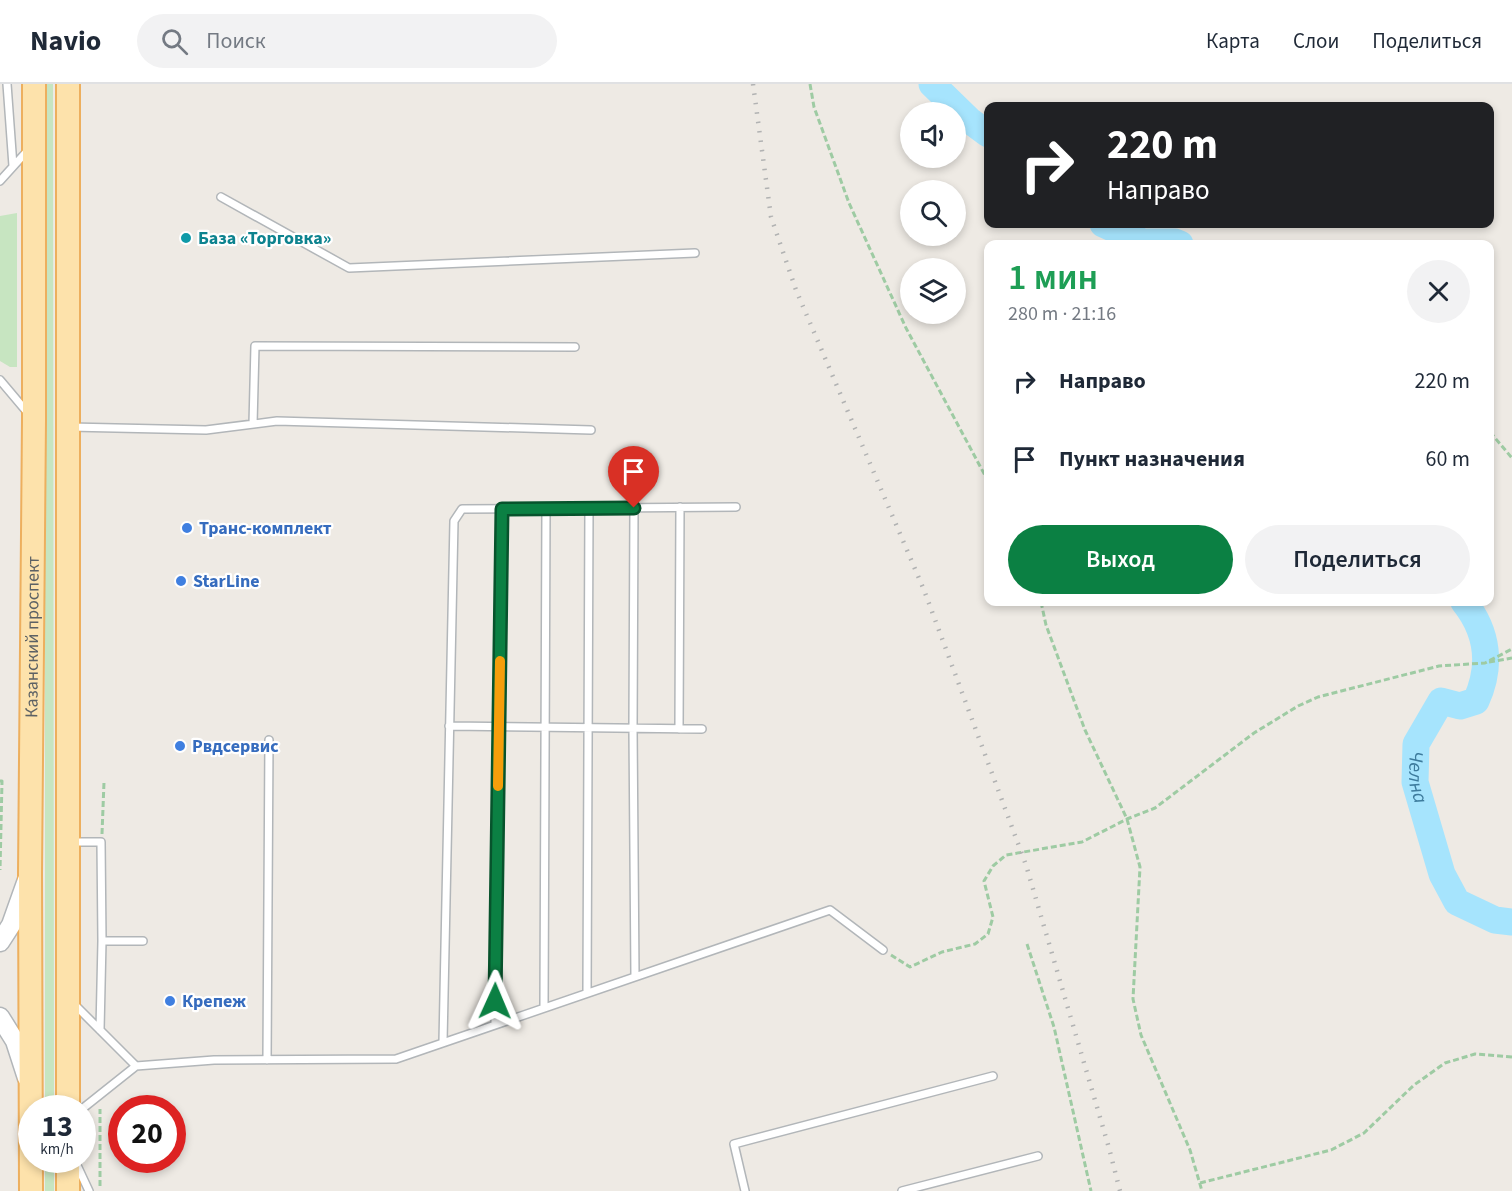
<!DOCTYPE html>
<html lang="ru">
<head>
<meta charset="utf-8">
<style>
	:root { --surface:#fff; --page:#f2f2f3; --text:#1f2937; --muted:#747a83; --line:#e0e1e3; --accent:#0b8043 }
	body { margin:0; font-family:"Source Sans 3",sans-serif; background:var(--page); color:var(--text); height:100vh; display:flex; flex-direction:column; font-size:22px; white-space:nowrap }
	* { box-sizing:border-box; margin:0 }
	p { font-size:20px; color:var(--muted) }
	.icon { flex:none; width:33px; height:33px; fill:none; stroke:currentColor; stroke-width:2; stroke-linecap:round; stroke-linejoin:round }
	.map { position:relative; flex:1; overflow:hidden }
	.side { position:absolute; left:984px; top:156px; width:510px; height:366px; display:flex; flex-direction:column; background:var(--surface); border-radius:12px; box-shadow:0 3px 9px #0003 }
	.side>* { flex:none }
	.guide { position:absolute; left:984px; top:18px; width:510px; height:126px; border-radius:12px; box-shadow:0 3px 9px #0003; background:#202124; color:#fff; overflow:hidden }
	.tools { position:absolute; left:900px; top:18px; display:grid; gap:12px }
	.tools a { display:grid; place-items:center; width:66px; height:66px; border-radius:50%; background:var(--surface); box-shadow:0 3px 9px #0003; font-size:30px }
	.speed { position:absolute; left:18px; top:1011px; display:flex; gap:12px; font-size:30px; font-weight:700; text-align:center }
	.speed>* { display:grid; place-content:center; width:78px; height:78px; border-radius:50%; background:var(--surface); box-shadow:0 3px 9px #0003; line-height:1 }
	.speed small { font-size:15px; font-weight:400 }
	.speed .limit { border:9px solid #d22; background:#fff; color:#111 }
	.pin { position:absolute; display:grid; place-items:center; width:51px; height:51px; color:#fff; margin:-62px -26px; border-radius:50% 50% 50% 0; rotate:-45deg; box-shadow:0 0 6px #0007 }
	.pin .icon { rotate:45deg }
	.me { position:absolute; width:66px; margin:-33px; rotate:1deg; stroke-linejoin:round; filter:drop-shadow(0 0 4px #0008) }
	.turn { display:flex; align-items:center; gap:21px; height:126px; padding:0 24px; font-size:27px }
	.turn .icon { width:78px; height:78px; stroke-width:2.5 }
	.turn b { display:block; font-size:42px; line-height:51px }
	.round { display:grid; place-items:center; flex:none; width:63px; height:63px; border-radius:32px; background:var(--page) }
	.headline { display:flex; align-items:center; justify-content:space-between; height:102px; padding:0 24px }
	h1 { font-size:36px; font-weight:600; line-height:45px; color:#1e9e55 }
	.primary-button { display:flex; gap:12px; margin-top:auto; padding:12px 24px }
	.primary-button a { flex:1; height:69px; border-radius:36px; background:var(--accent); color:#fff; font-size:24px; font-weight:600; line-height:69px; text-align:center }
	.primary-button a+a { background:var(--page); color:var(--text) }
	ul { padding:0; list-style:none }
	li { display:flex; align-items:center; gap:18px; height:78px; padding:0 24px }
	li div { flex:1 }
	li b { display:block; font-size:22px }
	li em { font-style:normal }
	header { display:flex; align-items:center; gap:36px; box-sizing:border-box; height:84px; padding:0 30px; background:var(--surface); border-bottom:2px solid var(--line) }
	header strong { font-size:28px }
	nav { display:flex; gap:33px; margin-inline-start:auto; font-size:21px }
	.search { width:420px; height:54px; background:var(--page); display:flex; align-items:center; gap:15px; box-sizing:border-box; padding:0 21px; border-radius:33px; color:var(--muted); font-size:22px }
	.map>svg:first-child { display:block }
	.green { fill:#c7e5c1 }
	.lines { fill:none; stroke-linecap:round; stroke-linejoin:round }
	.river { stroke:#a6e4fd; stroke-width:27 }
	.service-casing { stroke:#b2b6b9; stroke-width:10 }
	.tertiary-casing { stroke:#b2b6b9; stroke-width:21 }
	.primary-casing { stroke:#edaf5e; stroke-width:26 }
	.path { stroke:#9ecba3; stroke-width:3; stroke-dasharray:6 3; stroke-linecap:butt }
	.service { stroke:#fff; stroke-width:7 }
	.tertiary { stroke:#fff; stroke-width:18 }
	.primary { stroke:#fde2ab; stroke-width:22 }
	.rail { stroke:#b1b2b2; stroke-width:4.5; stroke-dasharray:1.5 8; stroke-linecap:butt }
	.route-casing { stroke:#07532c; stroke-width:15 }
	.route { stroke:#0b8043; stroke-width:10 }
	.slow { stroke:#f59e0b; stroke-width:10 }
	.culture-dot { fill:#0f9aa8; stroke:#fff; stroke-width:2 }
	.shop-dot { fill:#3f7fe0; stroke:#fff; stroke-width:2 }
	.labels { text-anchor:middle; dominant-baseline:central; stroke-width:4.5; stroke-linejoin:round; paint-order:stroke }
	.culture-label { font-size:18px; font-weight:bold; fill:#0d838f; stroke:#fff; text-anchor:start }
	.shop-label { font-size:18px; font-weight:bold; fill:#366cbe; stroke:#fff; text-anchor:start }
	.street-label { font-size:18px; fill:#5c6164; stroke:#fff }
	.water-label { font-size:20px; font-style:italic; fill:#3d7b9d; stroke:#fff }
</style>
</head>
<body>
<header>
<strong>Navio</strong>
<div class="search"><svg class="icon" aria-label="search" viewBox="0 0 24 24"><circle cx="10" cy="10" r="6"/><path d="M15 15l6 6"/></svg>Поиск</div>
<nav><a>Карта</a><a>Слои</a><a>Поделиться</a></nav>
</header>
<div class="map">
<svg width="1512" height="1107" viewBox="0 0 1512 1107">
	<rect width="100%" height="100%" fill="#eeeae4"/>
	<path class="green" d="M45 0H53L54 1024H45Z
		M17 129V283H10L0 277V132Z
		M45 1076H54V1107H45Z"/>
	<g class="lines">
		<g class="river">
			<path d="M932 0 969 36 988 50"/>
			<path d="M1103 140 1143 158H1175L1180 160"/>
			<path id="s1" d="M1464 518C1488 548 1492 582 1476 617L1460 622 1441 617 1416 660 1415 698 1442 790 1457 818 1495 836 1512 838"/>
		</g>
		<defs>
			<path id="service" d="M7 0 13 82
				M0 97 29 65
				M221 113 349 184 695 169
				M0 296 27 328
				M253 340 255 262 575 263
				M70 343 206 346 277 337 591 346
				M634 424 633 644 635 892
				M449 642 702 645
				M679 645 680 423
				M72 758H101L102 857 100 946
				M102 857H143
				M587 909 589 424
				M74 920 136 982
				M544 923 546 425
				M495 940 502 425
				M443 958 454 437 462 425 736 423
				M267 976 269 656
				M82 1025 136 982 214 976 396 975 830 826 883 866
				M75 1077 89 1107
				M745 1107 734 1060 993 992
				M902 1107 1038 1072"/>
			<path id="tertiary" d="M0 858 11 841 27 796
				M0 933 15 957 27 994"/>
			<g id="primary">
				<path d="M68 0V1024"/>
				<path d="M68 1076V1107"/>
				<path id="s2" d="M31 1107 30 789 34 337V0"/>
			</g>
		</defs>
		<use href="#service" class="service-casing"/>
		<use href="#tertiary" class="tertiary-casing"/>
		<use href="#primary" class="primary-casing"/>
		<path class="path" d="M810 0 814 23 849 119 906 244 988 397
			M1490 348 1512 374
			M1041 518 1046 541 1085 646 1127 735 1140 783 1133 915 1141 951 1190 1066 1202 1107
			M1489 578 1512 574
			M0 697H2L0 786
			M102 750 104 698
			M1027 860 1054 943 1091 1107
			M891 871 910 883 942 868 975 860 988 850 993 833 984 797 993 782 1006 771 1082 758 1127 735 1155 724 1254 649 1298 622 1318 613 1439 582 1485 579 1512 565
			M1200 1099 1331 1066 1364 1049 1414 1001 1445 979 1475 970 1512 973
			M100 1102V1025"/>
		<use href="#service" class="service"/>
		<use href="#tertiary" class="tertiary"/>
		<use href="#primary" class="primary"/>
		<path class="rail" d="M753 0 771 133 796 206 924 506 1026 781 1109 1064 1120 1107"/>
	</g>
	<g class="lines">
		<defs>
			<path id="route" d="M495 917 502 425 634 424"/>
		</defs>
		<use href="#route" class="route-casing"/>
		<use href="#route" class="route"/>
		<path class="slow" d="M498 702 500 577"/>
	</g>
	<circle class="culture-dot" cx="186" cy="154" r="6"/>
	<g class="shop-dot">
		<circle cx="187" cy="444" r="6"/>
		<circle cx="181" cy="497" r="6"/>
		<circle cx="180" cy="662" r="6"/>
		<circle cx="170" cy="917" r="6"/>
	</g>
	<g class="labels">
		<g class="culture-label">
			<text x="198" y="154">База «Торговка»</text>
		</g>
		<g class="shop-label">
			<text x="199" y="444">Транс-комплект</text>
			<text x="193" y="497">StarLine</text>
			<text x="192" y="662">Рвдсервис</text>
			<text x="182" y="917">Крепеж</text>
		</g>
		<g class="street-label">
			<text stroke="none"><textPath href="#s2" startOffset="554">Казанский проспект</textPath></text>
		</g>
		<g class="water-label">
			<text stroke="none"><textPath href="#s1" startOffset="225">Челна</textPath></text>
		</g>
	</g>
</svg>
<div class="tools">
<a><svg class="icon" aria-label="sound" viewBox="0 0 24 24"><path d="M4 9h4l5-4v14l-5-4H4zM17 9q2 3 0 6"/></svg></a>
<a><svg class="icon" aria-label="search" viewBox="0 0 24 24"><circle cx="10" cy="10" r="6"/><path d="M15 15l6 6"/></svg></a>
<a><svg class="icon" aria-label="layers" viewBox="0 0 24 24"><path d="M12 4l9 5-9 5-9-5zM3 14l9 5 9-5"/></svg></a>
</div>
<div class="speed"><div>13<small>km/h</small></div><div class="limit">20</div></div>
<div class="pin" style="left:634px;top:424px;background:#d93025"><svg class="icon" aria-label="arrive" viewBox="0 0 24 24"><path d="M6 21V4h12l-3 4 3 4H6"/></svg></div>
<svg class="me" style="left:495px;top:917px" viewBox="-20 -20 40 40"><path d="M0-17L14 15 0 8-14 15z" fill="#0b8043" stroke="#fff" stroke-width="4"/></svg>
<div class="guide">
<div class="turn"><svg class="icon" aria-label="right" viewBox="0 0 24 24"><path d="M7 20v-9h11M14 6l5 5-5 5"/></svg><div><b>220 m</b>Направо</div></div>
</div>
<section class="side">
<div class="headline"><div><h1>1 мин</h1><p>280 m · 21:16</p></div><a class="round"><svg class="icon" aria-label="close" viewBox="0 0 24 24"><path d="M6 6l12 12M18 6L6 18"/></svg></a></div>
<ul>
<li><svg class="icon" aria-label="right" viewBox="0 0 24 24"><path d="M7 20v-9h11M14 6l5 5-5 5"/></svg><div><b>Направо</b></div><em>220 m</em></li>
<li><svg class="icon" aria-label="arrive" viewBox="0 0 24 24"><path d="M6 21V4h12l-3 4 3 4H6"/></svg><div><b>Пункт назначения</b></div><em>60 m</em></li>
</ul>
<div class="primary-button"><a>Выход</a><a>Поделиться</a></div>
</section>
</div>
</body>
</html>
